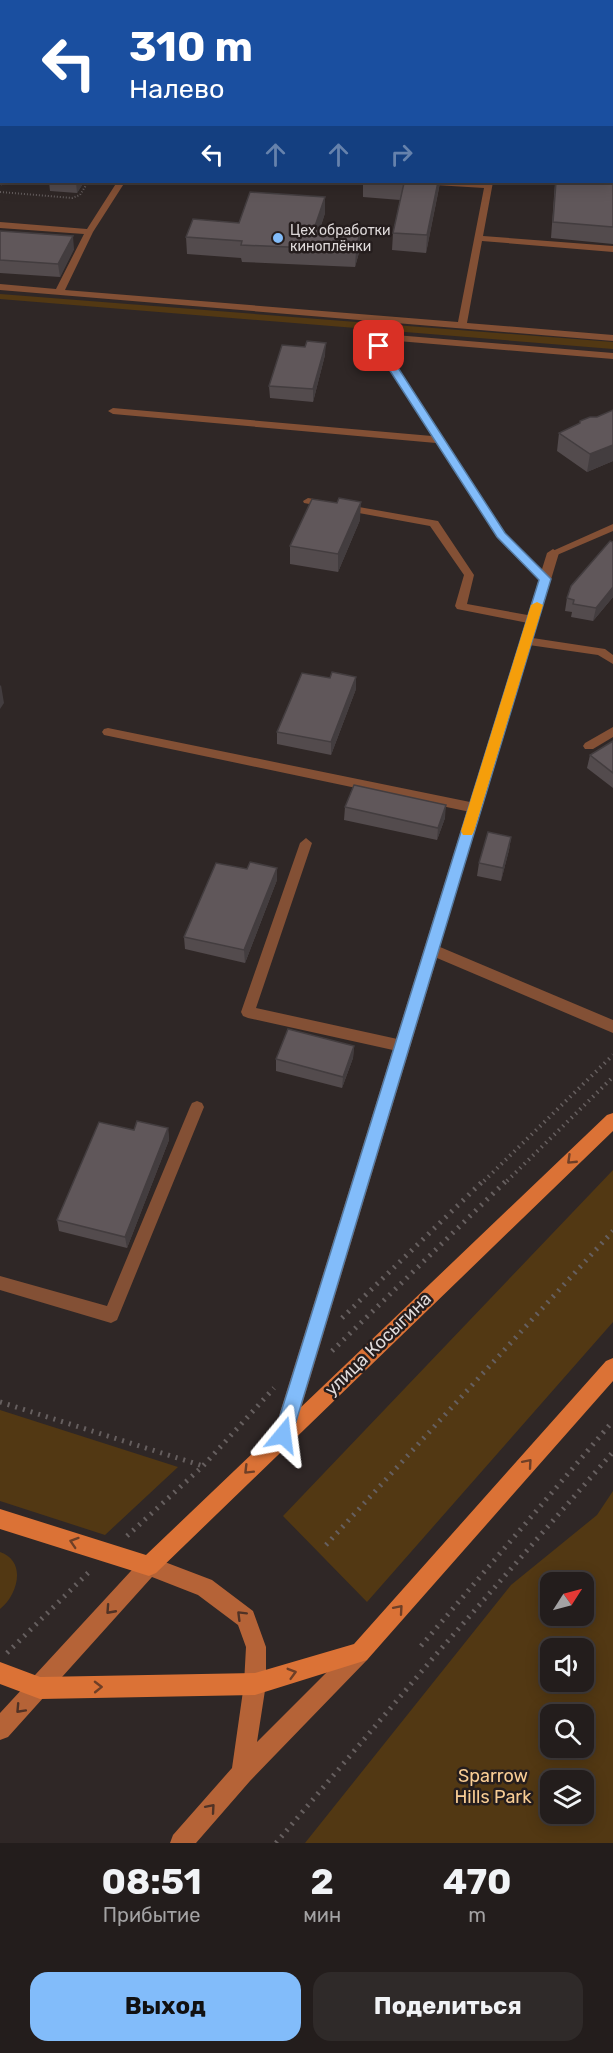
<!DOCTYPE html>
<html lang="ru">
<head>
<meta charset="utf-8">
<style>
	:root { --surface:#231d1c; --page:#2f2a29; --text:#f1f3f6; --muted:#a3a2a3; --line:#403b3b; --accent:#82bcfa }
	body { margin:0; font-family:Rubik,sans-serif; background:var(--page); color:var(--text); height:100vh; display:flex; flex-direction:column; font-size:22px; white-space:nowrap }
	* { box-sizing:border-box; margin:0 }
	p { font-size:20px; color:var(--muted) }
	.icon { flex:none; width:33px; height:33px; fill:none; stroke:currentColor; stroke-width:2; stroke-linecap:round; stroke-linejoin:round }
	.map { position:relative; height:1843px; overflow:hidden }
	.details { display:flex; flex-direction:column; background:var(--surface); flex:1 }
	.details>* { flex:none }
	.banner { position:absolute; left:0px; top:0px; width:614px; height:183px; box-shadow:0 3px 15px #0003,0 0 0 2px var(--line); background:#1a4fa0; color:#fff; overflow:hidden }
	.needle { width:39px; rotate:54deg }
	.tools { position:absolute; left:540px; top:1572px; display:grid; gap:12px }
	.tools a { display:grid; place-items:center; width:54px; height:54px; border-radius:12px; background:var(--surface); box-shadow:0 3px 15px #0003,0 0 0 2px var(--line); font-size:30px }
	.pin { position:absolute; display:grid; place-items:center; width:51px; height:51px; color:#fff; margin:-26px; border-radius:12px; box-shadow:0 3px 9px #0006 }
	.me { position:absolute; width:66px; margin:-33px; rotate:16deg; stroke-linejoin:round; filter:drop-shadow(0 0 4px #0008) }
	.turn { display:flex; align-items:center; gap:21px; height:126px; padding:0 30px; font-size:27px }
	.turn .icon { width:78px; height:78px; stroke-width:2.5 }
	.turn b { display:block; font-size:42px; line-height:51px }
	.lanes { display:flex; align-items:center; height:57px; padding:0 30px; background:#0003; justify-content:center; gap:30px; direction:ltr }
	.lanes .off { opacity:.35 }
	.eta { display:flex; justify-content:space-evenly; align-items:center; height:102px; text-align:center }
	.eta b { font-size:36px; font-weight:700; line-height:42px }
	.action { display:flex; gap:12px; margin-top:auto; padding:12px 30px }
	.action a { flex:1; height:69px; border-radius:18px; background:var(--accent); color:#111; font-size:24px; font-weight:700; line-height:69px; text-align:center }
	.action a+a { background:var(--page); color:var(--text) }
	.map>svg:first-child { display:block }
	.green { fill:#523813; fill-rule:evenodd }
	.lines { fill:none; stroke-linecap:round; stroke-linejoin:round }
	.path-far2 { stroke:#665f5f; stroke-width:2; stroke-dasharray:1 2; stroke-linecap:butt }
	.path-far1 { stroke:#665f5f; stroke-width:4; stroke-dasharray:1.5 4.5; stroke-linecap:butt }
	.path { stroke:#665f5f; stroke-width:5; stroke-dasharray:2 6; stroke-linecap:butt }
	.service { fill:#835035; fill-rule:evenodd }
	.minor { fill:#835035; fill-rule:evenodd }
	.secondary { fill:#b56337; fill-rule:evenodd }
	.primary { fill:#db7236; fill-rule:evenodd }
	.wall { fill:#534b4d }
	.shaded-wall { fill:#433d3f }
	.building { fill:#60575a; stroke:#433d3f; stroke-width:1.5 }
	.oneway { stroke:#6e3f27 }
	.oneway2 { stroke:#503225 }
	.route { fill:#82bcfa; stroke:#547aa2; stroke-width:1.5 }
	.slow { fill:#f59e0b }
	.poi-dot { fill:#82bcfa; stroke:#251d1d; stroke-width:2 }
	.labels { text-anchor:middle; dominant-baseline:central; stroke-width:5; stroke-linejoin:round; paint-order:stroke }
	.far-poi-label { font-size:14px; fill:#dfdada; stroke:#251d1d; text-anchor:start }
	.near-street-label { font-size:18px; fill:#dfdada; stroke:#251d1d }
	.near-park-label { font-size:18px; fill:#f9cd94; stroke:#251d1d }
</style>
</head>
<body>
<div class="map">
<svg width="613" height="1843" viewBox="0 0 613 1843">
	<rect width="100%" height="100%" fill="#2f2726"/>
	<path class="green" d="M0 294 613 342V349L0 299Z
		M613 1170V1322L367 1602 283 1516Z
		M0 1410 178 1467 105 1535 0 1501Z
		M613 1491V1843H305L511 1585 597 1515ZM550 1582H584V1616H550ZM550 1648H584V1682H550ZM584 1714V1748H550V1714ZM584 1780V1814H550V1780Z
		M0 1552C27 1561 18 1595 0 1609Z"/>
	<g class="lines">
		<path class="path-far2" d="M0 192 72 198 80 195 88 182"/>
		<path class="path-far1" d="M484 1181 613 1055
			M507 1181 613 1077"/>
		<path class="path" d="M342 1318 485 1179
			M332 1351 508 1179
			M0 1402 203 1466
			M127 1536 203 1466 274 1388
			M326 1545 613 1231
			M421 1646 613 1421
			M7 1653 91 1570
			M276 1843 433 1658 613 1452"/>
		<path class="service" d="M118 0H125L126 2H119Z
			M447 0H472L475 2H448Z
			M515 0 530 2H515Z
			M540 0H571L537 2Z
			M0 36H2V40H0Z
			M612 79H613V83H612Z
			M0 91H2L0 97Z
			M117 182H125L93 232 65 290 458 322 484 188 419 184 415 182 485 183 493 182 483 236 613 246V252L482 241 467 323 613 335V341L0 290V284L56 289 84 234 0 228V222L87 229Z
			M383 334 613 353V359L386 340 384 346 505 533 549 577V581H541L497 537 436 443 113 414 108 411 113 408 432 436 374 346 380 335Z
			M308 498 438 521 474 575 467 604 533 616 539 620 533 624 457 609 455 606 464 575 430 526 304 503 303 501Z
			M613 524V531L557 555 553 556 548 553Z
			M526 637 605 649 613 655V664L598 655 522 644 520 641Z
			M613 727V737L593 749H585L583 746 585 743Z
			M108 728 475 803 481 808 475 813 104 735 102 732 104 729Z
			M306 838 312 843 256 1008 402 1040 407 1042 409 1046 407 1050 402 1052 248 1018 243 1016 241 1012 300 843Z
			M197 1101 202 1103 204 1107 117 1320 111 1323 0 1290V1276L107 1306 190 1107 192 1103Z"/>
		<path class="minor" d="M553 549 559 553 440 947 613 1020V1033L437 958 293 1435 290 1442 283 1444 276 1442 273 1435 547 553Z"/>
		<path class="secondary" d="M149 1556 212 1580 253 1611 266 1647V1684L257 1742 353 1646 360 1643 367 1646 370 1653 367 1660 250 1781 196 1843H170L173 1835 232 1768 244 1684 246 1647 238 1625 198 1595 152 1577 8 1737 0 1740V1713L142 1559Z"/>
		<path class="primary" d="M613 1113V1131L156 1573 149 1576 0 1529V1509L146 1555 607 1115Z
			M613 1358V1381L367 1660 255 1695 40 1699 0 1684V1662L40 1677 255 1673 354 1644 606 1361Z"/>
	</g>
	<path class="wall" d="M613 1V68H612V2Z
		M612 90H613V244L551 238 555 182H612Z
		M49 182H84L77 193 50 191Z
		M363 182H440L439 188 426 253 392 250 393 233 400 200 363 197Z
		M325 213 320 229 360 249 355 267 242 262 241 258 187 254 186 237 239 223Z
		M0 231 74 249 60 277 0 273Z
		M305 347 325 355 313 402 270 398 269 386Z
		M613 410V461L587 472 557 451 559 433 580 424V421L597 417Z
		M360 520 338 572 290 564V546Z
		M613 542V597L593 621 571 617 572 612 565 611 567 598Z
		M356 689 331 755 277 744V732Z
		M613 741V788L587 768 590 755Z
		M345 807 445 818 437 840 344 820Z
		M511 837 509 850 501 881 477 876 479 863Z
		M277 880 245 963 185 949 184 937Z
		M354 1046 353 1058 342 1088 276 1071V1059Z
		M168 1128 169 1140 127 1248 59 1231 57 1220Z"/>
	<path class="shaded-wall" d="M2 147V182H5L1 186 0 176V149Z
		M76 182H84L77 193Z
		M438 182H440L439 188 426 253 427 235Z
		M325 197V213L314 246V229Z
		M360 232V249L355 267 356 250Z
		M73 236 74 249 60 277 58 264Z
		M326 343 325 355 313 402V389Z
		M613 445V461L587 472 590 454Z
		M361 502 360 520 338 572V554Z
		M613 587V597L593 621 596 608Z
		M356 677V689L331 755V742Z
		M1 685 4 703 0 709V686Z
		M446 805 445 818 437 840 438 828Z
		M511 837 509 850 501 881 503 868Z
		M277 868V880L245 963 244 950Z
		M354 1046 353 1058 342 1088 343 1077Z
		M168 1128 169 1140 127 1248 125 1237Z"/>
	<path class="building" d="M0 0H36L54 1 2 2V21H0Z
		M249 0H468V2H248Z
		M584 0 613 1V53H612V2H584Z
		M612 90H613V121H612Z
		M2 97V147L0 149V99Z
		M613 123V227L553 222 556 182H612V125Z
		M391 182H438L427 235 393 233 404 183Z
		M250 192 325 197 314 229 360 232 356 250 241 245 242 241 186 237 193 219 239 223Z
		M0 231 73 236 58 264 0 260Z
		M307 341 326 343 313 389 269 386 282 345 305 347Z
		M613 410V445L590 454 559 433 580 423V421L590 417H597Z
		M339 498 361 502 338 554 290 546 312 499 337 503Z
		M610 541 613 542V587L596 608 573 604 574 600 567 598 571 586Z
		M332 672 356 677 331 742 277 732 302 673 330 678Z
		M613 741V773L590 755Z
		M354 785 446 805 438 828 345 807Z
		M488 832 511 837 503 868 479 863Z
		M250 862 277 868 244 950 184 937 216 863 247 869Z
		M288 1029 354 1046 343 1077 276 1059Z
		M137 1121 168 1128 125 1237 57 1220 99 1122 134 1130Z"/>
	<defs><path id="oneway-chevron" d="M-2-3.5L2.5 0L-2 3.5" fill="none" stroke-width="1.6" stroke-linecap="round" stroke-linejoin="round" transform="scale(1.5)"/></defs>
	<g class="oneway">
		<use href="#oneway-chevron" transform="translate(571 1160) rotate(136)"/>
		<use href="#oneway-chevron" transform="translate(528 1463) rotate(-49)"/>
		<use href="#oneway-chevron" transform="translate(248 1470) rotate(135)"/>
		<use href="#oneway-chevron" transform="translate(74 1542) rotate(-162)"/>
		<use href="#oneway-chevron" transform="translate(399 1609) rotate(-49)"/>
		<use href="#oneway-chevron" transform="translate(292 1673) rotate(-16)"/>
		<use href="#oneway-chevron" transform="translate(98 1687) rotate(-1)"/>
	</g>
	<g class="oneway2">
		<use href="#oneway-chevron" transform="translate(110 1610) rotate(132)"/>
		<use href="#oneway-chevron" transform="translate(241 1615) rotate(-135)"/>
		<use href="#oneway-chevron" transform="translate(20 1709) rotate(133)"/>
		<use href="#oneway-chevron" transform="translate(211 1808) rotate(-49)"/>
	</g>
	<path class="route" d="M379 343 384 346 505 533 551 579 292 1435 289 1441 283 1443 277 1441 274 1435 539 580 497 537 374 346Z"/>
	<path class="slow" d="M537 602 543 605 474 831 472 835H463L461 831 531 605Z"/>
	<circle class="poi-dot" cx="278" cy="238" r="6"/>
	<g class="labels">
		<g class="far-poi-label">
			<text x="290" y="230">Цех обработки<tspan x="290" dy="16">киноплёнки</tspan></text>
		</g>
		<g class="near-street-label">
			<text transform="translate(378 1344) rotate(-44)">улица Косыгина</text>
		</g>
		<g class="near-park-label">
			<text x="493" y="1776">Sparrow<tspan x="493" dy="21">Hills Park</tspan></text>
		</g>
	</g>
</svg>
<div class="tools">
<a><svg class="needle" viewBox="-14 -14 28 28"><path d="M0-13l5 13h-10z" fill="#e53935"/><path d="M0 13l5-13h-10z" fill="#a3a2a3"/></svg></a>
<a><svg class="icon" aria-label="sound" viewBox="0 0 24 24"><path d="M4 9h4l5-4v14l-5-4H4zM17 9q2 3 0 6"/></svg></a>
<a><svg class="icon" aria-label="search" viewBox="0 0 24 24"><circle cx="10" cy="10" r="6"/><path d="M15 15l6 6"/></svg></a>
<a><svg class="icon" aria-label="layers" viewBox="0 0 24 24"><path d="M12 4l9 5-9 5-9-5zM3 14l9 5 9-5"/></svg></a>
</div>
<div class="pin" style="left:379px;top:346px;background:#d93025"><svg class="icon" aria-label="arrive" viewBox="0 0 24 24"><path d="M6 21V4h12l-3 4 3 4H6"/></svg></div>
<svg class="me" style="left:283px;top:1435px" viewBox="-20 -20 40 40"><path d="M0-17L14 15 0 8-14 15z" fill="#82bcfa" stroke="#fff" stroke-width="4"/></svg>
<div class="banner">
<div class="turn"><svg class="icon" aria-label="left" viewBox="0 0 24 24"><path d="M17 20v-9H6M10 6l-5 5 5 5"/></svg><div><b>310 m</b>Налево</div></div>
<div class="lanes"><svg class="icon" aria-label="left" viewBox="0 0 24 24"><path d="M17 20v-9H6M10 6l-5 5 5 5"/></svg><svg class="icon off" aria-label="ahead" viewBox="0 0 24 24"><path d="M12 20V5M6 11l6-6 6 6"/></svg><svg class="icon off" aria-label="ahead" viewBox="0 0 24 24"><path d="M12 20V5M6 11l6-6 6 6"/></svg><svg class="icon off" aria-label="right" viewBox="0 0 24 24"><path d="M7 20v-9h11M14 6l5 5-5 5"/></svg></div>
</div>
</div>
<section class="details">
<div class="eta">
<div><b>08:51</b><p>Прибытие</p></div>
<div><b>2</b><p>мин</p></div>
<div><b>470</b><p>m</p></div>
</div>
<div class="action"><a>Выход</a><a>Поделиться</a></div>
</section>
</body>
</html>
